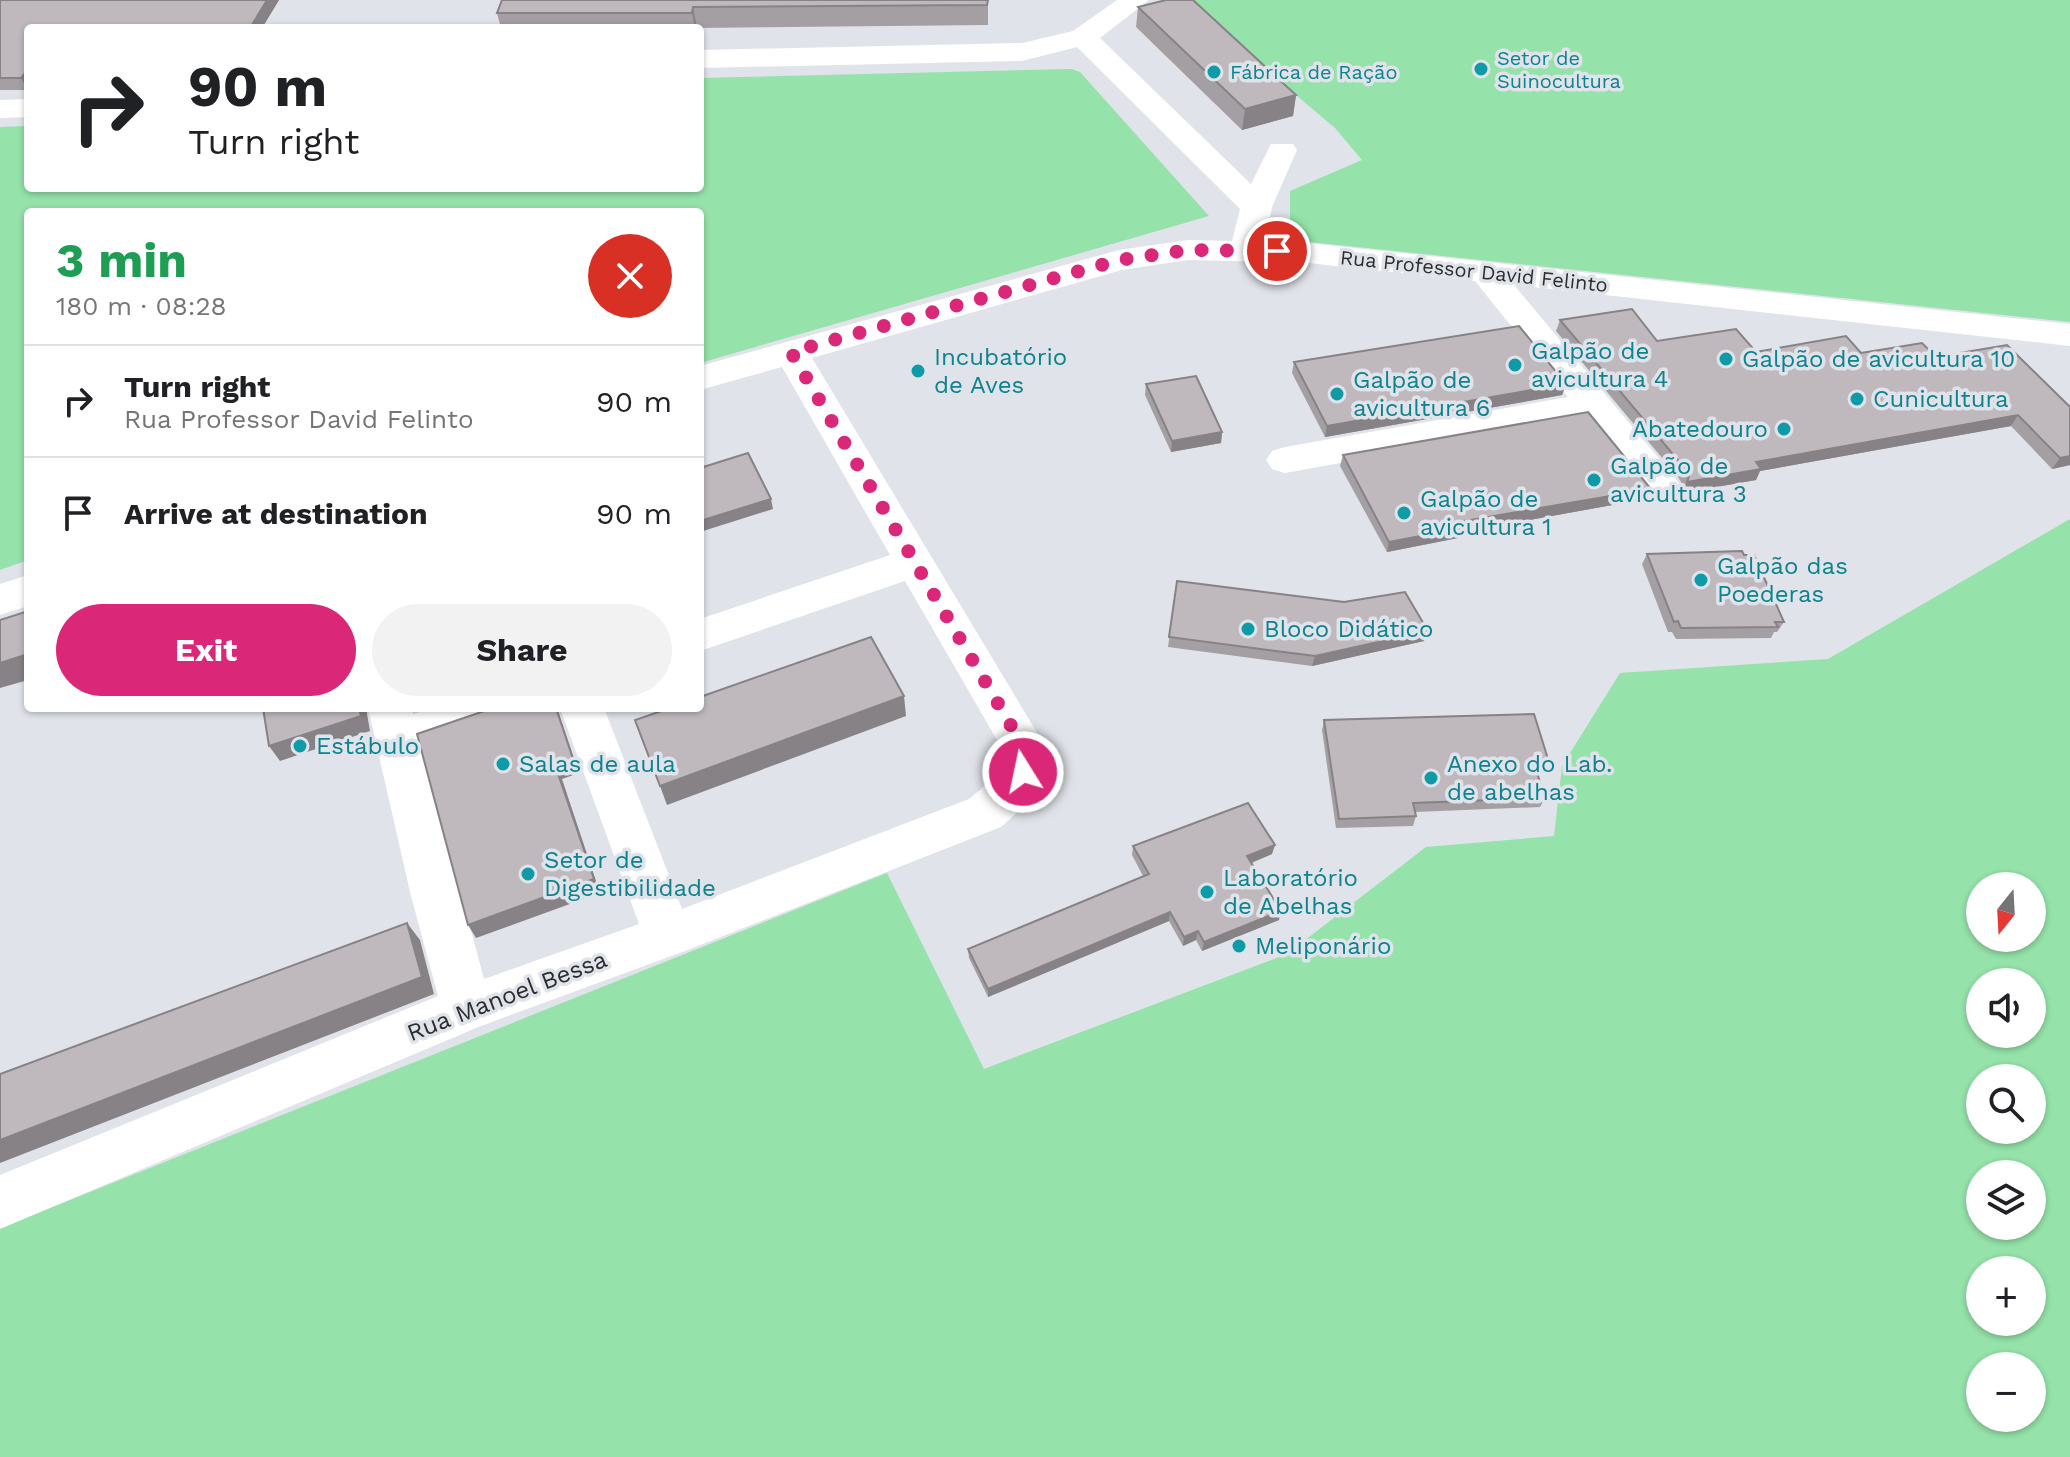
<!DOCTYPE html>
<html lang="en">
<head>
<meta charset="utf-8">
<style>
	:root { --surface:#fff; --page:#f2f2f2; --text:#202124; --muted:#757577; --line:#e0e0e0; --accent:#db2777 }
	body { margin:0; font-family:"Work Sans",sans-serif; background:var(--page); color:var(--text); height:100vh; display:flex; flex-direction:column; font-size:30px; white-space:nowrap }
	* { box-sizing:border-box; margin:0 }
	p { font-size:26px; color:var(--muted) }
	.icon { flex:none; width:44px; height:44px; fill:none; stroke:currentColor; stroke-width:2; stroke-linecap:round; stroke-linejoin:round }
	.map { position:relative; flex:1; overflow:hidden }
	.panel { position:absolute; left:24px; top:208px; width:680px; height:504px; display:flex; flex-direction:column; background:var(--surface); border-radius:8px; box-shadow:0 2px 6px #0004 }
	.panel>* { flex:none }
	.banner { position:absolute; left:24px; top:24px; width:680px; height:168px; border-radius:8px; box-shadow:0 2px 6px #0004; background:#fff; color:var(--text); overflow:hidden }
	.needle { width:52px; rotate:198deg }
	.tools { position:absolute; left:1966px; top:872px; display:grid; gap:16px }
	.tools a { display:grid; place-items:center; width:80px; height:80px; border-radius:50%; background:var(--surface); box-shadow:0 2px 6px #0004; font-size:40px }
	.pin { position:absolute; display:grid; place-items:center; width:68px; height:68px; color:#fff; margin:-34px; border:4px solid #fff; border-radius:50%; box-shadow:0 2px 8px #0007 }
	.me { position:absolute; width:88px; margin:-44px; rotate:350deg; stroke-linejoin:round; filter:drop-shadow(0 0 6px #0008) }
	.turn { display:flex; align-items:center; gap:28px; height:168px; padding:0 32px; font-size:36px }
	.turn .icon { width:104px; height:104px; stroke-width:2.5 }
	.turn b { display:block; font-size:56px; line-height:68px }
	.round { display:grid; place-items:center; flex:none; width:84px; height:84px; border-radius:42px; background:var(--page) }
	.headline { display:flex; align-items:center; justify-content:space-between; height:136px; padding:0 32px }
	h1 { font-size:48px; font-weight:700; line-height:60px; color:#1e9e55 }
	.button { display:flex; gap:16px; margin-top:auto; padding:16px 32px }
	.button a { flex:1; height:92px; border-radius:48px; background:var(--accent); color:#fff; font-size:32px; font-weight:700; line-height:92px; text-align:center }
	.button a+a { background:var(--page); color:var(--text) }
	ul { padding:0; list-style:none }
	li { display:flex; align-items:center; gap:24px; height:112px; padding:0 32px; border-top:2px solid var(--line) }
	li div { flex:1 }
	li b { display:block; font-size:30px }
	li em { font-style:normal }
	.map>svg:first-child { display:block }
	.green { fill:#95e2aa; fill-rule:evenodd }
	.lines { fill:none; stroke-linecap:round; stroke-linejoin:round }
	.minor { fill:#fff; fill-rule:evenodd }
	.wall { fill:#a49fa3 }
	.shaded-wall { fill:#868285 }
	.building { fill:#bfb9be; stroke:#868285; stroke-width:2 }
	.route { stroke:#db2777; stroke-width:14; stroke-dasharray:0 25.2 }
	.culture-dot { fill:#0f9aa8; stroke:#e0e3e9; stroke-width:3 }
	.labels { text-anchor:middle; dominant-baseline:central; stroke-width:7; stroke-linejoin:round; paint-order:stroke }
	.far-culture-label { font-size:20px; fill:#0d838f; stroke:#e0e3e9; text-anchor:start }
	.far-street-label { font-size:20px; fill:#2b2d2f; stroke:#e0e3e9 }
	.culture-label { font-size:24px; fill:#0d838f; stroke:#e0e3e9; text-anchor:start }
	.street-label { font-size:24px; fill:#2b2d2f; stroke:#e0e3e9 }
</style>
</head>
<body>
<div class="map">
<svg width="2070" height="1457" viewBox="0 0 2070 1457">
	<rect width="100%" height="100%" fill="#e0e3e9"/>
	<path class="green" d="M1184 0H2070V322L1290 240V191L1362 160 1335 128Z
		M1072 69 1080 72 1209 216 700 363V212H28V560L0 570V127L28 126V188H700V78Z
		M2070 519V1457H0V1228L887 873 984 1069 1287 954 1426 847 1554 836 1562 766 1620 673 1828 659ZM1980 886H2032V938H1980ZM1980 982H2032V1034H1980ZM1980 1078H2032V1130H1980ZM1980 1174H2032V1226H1980ZM1980 1270H2032V1322H1980ZM1980 1366H2032V1418H1980Z"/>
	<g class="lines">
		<path class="minor" d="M1117 0H1149L1100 38 1251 184 1271 144H1293L1297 150 1272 207 1265 242 1308 243 2070 324V346L1514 285 1676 479 1681 488 1676 497 1662 501 1648 497 1585 419 1285 473 1272 469 1266 460 1272 451 1285 447 1568 397 1475 281 1308 263 1188 260 1122 270 812 358 1045 746C1044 782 1028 804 1001 827L685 951 481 1026 0 1229V1175L438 996 411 896 368 708H412L413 714 433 708H507L500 720 422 747 484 979 639 924 560 708H604L682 909 969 799C989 783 999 774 1001 747L905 581 700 651V619L890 555 782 367 700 390V366L1119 250 1188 240 1232 241 1240 209 1077 47 1022 61 700 68V50L1022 43 1073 31Z
			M28 99V117L0 118V100Z
			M28 575V606L0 615V584Z"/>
	</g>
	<path class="wall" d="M0 0H279L262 28H28V90H0Z
		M502 0H988V25L697 28H501L497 13Z
		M1138 7 1296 95 1293 116 1242 130 1136 27Z
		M1560 320 1657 341 1756 352 1861 353 1936 357 2007 345 2070 465 2052 469 2011 426 1760 471 1756 480 1682 493 1684 487 1678 477 1556 331Z
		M1294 362 1566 384 1562 395 1325 437 1292 373Z
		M1146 384 1222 432 1221 443 1171 452 1145 395Z
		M1343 455 1651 489 1646 499 1462 532 1458 538 1387 552 1340 466Z
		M1647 554 1784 622 1777 632H1774L1771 638 1676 639 1672 632H1668L1642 564Z
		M1177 581 1428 631 1424 641 1312 666 1168 647Z
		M1324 720 1548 759 1544 769H1536L1545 798 1540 807 1415 812 1416 816 1413 826 1336 828 1322 730Z
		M1133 846 1272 854 1252 863 1279 920 1202 951 1196 940 1183 946 1169 921 988 997 969 958 968 949 1143 876 1132 855Z"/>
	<path class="shaded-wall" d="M267 0H279L262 28H250Z
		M693 7 697 28H695L692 13Z
		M28 69V90L21 78Z
		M1296 95 1293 116 1242 130 1245 109Z
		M1566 384 1562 395 1325 437 1327 426Z
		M2018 415 2011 426 1760 471 1756 480 1682 493 1687 482 1756 462Z
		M1222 432 1221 443 1171 452 1172 441Z
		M2070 456V465L2052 469 2060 458Z
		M1651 489 1646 499 1462 532 1458 538 1387 552 1389 542 1460 525 1465 521Z
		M771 499 773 509 700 532V521Z
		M1428 631 1424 641 1312 666 1315 656Z
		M28 654V680L0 688V663Z
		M904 696 906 716 667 805 660 786Z
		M359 708H366L370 731 280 761 269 746Z
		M556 708H557L579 773 562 779 600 893 476 938 468 925Z
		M1275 845 1272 854 1245 865 1247 856Z
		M1281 911 1279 920 1202 951 1204 942Z
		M1170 912 1169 921 988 997V989Z
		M407 923 420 940 434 994 0 1163V1140Z
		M1198 931 1196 940 1183 946 1184 937Z"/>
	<path class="building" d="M0 0H267L250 28H28V69L21 78H0Z
		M502 0H988L987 5 693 7 692 13H497Z
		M1166 0H1193L1296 95 1245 109 1138 7Z
		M1632 309 1657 341 1736 329 1756 352 1846 336 1861 353 1922 343 1936 357 2007 345 2070 407V456L2060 458 2018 415 1756 462 1761 469 1687 482 1689 476 1683 466 1560 320Z
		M1519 326 1566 384 1327 426 1294 362Z
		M1196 376 1222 432 1172 441 1146 384Z
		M1588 412 1651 489 1465 521 1460 525 1462 528 1389 542 1343 455Z
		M748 453 771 499 700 521V468Z
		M1742 551 1744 555H1754L1784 622H1775L1778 627 1681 628 1678 621 1674 622 1647 554Z
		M1177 581 1344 602 1405 592 1428 631 1315 656 1169 637Z
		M28 611V654L0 663V620Z
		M871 637 904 696 660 786 635 720 670 708H700V697Z
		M263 708H359L361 716 269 746Z
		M493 708H556L573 759 555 765 594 879 468 925 417 734Z
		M1534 714 1548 759 1533 760 1545 798 1413 803 1416 816 1339 819 1324 720Z
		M1248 803 1275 845 1247 856 1281 911 1204 942 1198 931 1184 937 1170 912 988 989 968 949 1149 874 1133 846Z
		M407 923 422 977 0 1140V1074Z"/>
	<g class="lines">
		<path class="route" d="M1023 772V746L791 352 1119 260 1188 250 1277 251"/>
	</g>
	<g class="culture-dot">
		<circle cx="1481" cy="69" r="8"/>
		<circle cx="1214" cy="72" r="8"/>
		<circle cx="1726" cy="359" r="8"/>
		<circle cx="1515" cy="365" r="8"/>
		<circle cx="918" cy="371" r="8"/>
		<circle cx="1337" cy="394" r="8"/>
		<circle cx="1857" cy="399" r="8"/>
		<circle cx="1784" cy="429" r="8"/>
		<circle cx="1594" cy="480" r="8"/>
		<circle cx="1404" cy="513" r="8"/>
		<circle cx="1701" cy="580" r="8"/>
		<circle cx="1248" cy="629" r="8"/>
		<circle cx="300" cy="746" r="8"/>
		<circle cx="503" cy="764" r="8"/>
		<circle cx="1431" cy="778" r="8"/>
		<circle cx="528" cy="874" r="8"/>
		<circle cx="1207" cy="892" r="8"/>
		<circle cx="1239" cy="946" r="8"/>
	</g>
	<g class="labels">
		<g class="far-culture-label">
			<text x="1497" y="58">Setor de<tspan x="1497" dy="23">Suinocultura</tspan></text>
			<text x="1230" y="72">Fábrica de Ração</text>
		</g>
		<g class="far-street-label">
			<text transform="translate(1474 271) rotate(6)">Rua Professor David Felinto</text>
		</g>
		<g class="culture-label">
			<text x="1531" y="351">Galpão de<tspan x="1531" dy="28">avicultura 4</tspan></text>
			<text x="934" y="357">Incubatório<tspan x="934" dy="28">de Aves</tspan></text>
			<text x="1742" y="359">Galpão de avicultura 10</text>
			<text x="1353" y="380">Galpão de<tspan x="1353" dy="28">avicultura 6</tspan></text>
			<text x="1873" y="399">Cunicultura</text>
			<text x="1768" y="429" text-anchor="end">Abatedouro</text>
			<text x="1610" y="466">Galpão de<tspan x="1610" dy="28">avicultura 3</tspan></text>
			<text x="1420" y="499">Galpão de<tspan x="1420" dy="28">avicultura 1</tspan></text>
			<text x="1717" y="566">Galpão das<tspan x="1717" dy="28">Poederas</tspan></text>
			<text x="1264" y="629">Bloco Didático</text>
			<text x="316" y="746">Estábulo</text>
			<text x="519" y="764">Salas de aula</text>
			<text x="1447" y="764">Anexo do Lab.<tspan x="1447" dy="28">de abelhas</tspan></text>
			<text x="544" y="860">Setor de<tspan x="544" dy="28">Digestibilidade</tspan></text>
			<text x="1223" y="878">Laboratório<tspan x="1223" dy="28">de Abelhas</tspan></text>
			<text x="1255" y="946">Meliponário</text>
		</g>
		<g class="street-label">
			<text transform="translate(507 996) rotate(-21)">Rua Manoel Bessa</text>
		</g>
	</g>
</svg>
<div class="tools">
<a><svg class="needle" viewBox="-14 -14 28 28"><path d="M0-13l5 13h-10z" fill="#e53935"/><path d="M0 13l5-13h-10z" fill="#757577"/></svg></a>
<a><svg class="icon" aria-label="sound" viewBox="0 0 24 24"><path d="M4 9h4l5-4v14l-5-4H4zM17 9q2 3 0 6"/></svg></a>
<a><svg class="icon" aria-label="search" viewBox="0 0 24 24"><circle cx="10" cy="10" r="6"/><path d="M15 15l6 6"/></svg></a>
<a><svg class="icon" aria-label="layers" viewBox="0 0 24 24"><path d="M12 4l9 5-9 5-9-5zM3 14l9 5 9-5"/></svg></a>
<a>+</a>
<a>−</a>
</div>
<div class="pin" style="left:1277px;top:251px;background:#d93025"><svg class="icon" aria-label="arrive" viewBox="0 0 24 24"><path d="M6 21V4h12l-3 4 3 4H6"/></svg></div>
<svg class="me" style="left:1023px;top:772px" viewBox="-20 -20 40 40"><circle r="17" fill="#db2777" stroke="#fff" stroke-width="3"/><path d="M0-11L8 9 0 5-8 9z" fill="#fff"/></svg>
<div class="banner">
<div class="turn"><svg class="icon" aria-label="right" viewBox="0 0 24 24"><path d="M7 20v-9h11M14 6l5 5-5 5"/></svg><div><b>90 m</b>Turn right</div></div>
</div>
<section class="panel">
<div class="headline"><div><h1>3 min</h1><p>180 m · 08:28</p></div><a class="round" style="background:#d93025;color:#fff"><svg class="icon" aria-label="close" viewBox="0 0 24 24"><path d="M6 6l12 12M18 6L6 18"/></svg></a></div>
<ul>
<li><svg class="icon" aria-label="right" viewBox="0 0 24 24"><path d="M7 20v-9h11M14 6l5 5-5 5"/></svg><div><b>Turn right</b><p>Rua Professor David Felinto</p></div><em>90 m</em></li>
<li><svg class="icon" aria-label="arrive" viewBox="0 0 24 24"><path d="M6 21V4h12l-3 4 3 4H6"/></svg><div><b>Arrive at destination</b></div><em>90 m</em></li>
</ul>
<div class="button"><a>Exit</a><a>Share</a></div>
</section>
</div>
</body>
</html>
